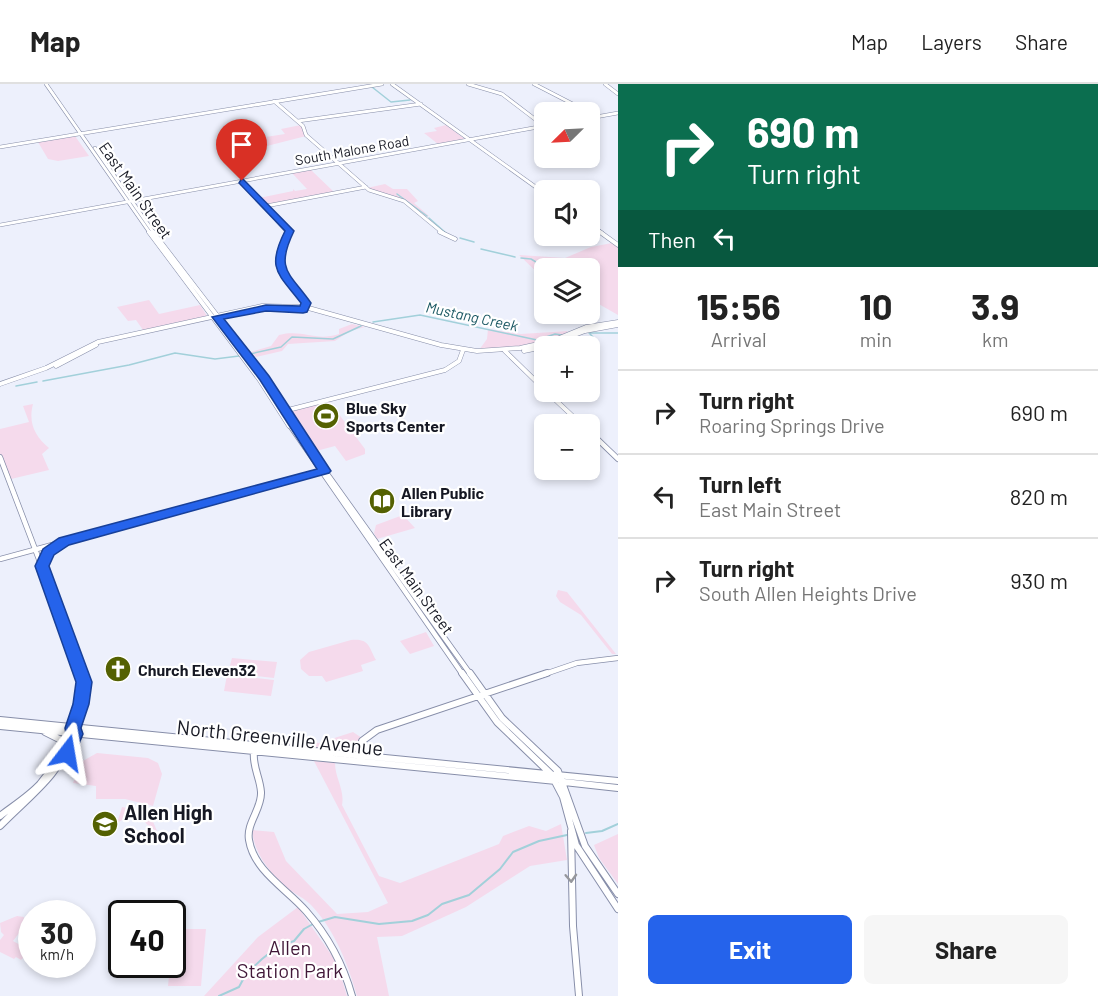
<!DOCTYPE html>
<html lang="en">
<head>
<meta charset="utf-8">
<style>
	:root { --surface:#fff; --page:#f6f6f6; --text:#222; --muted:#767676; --line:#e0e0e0; --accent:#2563eb }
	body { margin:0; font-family:Barlow,sans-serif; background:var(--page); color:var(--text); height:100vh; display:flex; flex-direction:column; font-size:22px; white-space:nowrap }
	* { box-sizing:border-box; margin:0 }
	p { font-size:20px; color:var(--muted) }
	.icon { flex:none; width:33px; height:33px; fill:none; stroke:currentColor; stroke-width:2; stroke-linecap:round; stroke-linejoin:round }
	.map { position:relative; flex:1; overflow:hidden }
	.side { display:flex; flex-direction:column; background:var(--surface); width:480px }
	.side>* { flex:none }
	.hud { background:#0b6e4f; color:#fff; overflow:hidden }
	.needle { width:39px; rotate:246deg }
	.controls { position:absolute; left:534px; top:18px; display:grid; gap:12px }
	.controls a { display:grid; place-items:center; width:66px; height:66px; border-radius:9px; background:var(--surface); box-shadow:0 3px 9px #0003; font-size:30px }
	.speed { position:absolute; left:18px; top:816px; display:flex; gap:12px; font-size:30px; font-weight:700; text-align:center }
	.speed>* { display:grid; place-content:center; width:78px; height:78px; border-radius:50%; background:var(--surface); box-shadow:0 3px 9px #0003; line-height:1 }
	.speed small { font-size:15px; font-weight:400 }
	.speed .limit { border:3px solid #111; border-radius:9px; background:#fff; color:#111 }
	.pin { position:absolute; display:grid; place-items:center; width:51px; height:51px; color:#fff; margin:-62px -26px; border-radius:50% 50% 50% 0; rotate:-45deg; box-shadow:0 0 6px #0007 }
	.pin .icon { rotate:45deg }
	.me { position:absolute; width:66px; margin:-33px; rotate:14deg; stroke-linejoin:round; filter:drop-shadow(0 0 4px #0008) }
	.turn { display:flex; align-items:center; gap:21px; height:126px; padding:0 30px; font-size:27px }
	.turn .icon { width:78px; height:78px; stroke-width:2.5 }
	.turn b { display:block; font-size:42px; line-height:51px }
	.then { display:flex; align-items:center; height:57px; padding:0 30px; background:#0003; gap:12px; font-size:22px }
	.eta { display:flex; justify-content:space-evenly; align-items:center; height:102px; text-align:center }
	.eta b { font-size:36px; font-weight:700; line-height:42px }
	.action { display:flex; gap:12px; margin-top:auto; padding:12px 30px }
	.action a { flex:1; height:69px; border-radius:9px; background:var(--accent); color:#fff; font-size:24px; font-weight:700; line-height:69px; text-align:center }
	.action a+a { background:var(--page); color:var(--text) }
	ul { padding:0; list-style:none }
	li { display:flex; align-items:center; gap:18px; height:84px; padding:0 30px; border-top:2px solid var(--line) }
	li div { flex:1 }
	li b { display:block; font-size:22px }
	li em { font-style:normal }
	header { display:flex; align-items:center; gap:36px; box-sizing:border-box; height:84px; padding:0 30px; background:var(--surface); border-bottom:2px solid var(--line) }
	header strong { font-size:28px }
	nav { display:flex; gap:33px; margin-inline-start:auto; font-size:21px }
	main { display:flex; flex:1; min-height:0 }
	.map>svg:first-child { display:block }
	.green { fill:#f5daec }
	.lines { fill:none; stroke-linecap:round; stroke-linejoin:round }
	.stream-far1 { stroke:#a2d0da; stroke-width:1.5 }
	.stream { stroke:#a2d0da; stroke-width:2 }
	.secondary-far3-casing { stroke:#878ea9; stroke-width:4 }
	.secondary-far2-casing { stroke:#878ea9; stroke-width:5 }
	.secondary-far1-casing { stroke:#878ea9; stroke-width:6 }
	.secondary-casing { stroke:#878ea9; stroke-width:8 }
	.secondary-far3 { stroke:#fff; stroke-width:3 }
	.secondary-far2 { stroke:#fff; stroke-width:4 }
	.secondary-far1 { stroke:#fff; stroke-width:4.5 }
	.secondary { stroke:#fff; stroke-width:6 }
	.oneway { stroke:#96979c }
	.route { fill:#2563eb; stroke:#184099; stroke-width:1.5 }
	.labels { text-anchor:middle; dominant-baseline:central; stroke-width:4.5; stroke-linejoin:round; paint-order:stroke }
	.far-street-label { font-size:14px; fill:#161823; stroke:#fff }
	.far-water-label { font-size:15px; font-style:italic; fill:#1b5863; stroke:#fff }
	.street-label { font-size:16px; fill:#161823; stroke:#fff }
	.poi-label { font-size:16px; font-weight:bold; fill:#161823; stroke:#fff; text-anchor:start }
	.near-street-label { font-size:20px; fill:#161823; stroke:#fff }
	.near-poi-label { font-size:20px; font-weight:bold; fill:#161823; stroke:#fff; text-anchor:start }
	.near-park-label { font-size:20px; fill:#411738; stroke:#fff }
</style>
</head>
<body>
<header>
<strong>Map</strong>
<nav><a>Map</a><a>Layers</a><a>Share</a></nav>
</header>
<main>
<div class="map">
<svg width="618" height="912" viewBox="0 0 618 912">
	<rect width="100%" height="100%" fill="#edf0fc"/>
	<path class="green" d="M301 41 306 52 267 62 259 54 285 50 281 45Z
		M446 41 465 55 438 60 424 49 437 47 434 44Z
		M75 52 89 72 58 77 48 75 38 58Z
		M310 85 335 109 267 121 259 114 293 107V105L295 107 307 105 292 89Z
		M385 100 393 105H407L418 117 414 119 429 132 424 133 405 117 367 104Z
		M612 159 618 162V231L590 215V184H544V195L519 171 565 174 591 163Z
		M149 216 159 230 200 221 207 232 143 246 136 236 128 237 117 223Z
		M352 240 365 243 350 247 335 257 288 260 282 267 256 273 251 268 271 262 279 251C304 245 315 258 339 250V245Z
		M488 245 521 250 568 247C552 264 502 264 479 266L487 255Z
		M329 317 365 365V370L346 377 335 362 316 367 289 328Z
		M33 320C28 339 35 352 49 364L42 370 49 386 11 395 0 370V345L29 338 23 322Z
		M403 431 415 444 377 455 374 449 376 441Z
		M558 506 567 508 616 570H612L581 531 560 518 556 512Z
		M426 548 434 562 410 570 400 557Z
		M351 556C370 554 369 564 376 576L361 581 363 587 326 598 322 592H309L301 585 300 576 309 568Z
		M232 574 277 578 274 594 228 589Z
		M227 591 274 596 271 612 224 607Z
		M353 648 362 654 358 659 356 669 258 657 261 655 319 659Z
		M97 669 148 674 158 679 162 690 153 722 125 715H96V702L73 699 81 678Z
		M314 677 335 679C335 694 345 706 342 721L379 792 400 799 499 760 503 752 529 742 546 747 561 740 567 776 530 782 466 823 402 852 377 853 389 912H357C348 880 335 847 312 822 305 814 294 810 286 803 269 788 254 769 252 746L274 748 286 777 337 830 368 828 388 819Z
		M122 723 149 728 157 747 151 744 134 728 108 745 110 738 118 736Z
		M618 750V800L599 774 594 761Z
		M298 823 337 879 347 912H204L258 853Z
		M17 832 24 833 23 839 31 842 22 845 13 857 31 867V876L25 872 21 876 16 873 14 875 0 868V856L4 851 1 848 0 839Z
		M174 845H206L201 902H168L170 881 172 880Z"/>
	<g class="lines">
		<path class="stream-far1" d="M372 3 391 18 410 16
			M397 110 427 132
			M429 134 446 149
			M460 154 474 158
			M481 165 515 173
			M521 174 531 175 546 184
			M373 238 420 231 537 256 555 250 562 251
			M573 253 593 259 596 256 589 249H618
			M250 270 281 263 292 253 333 255 361 242
			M43 297 129 281 175 269 215 275 239 272
			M16 302 37 298"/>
		<path class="stream" d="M586 749 602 747 618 740
			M318 838 335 833 379 840 412 837 428 831 442 820 469 811 500 785 513 768 539 757 567 751
			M219 912 239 903 246 890 262 875 277 863 294 857 304 845 313 840"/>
		<defs>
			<path id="secondary-far3" d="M46 0 150 149
				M392 0 544 109
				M468 0 502 10 544 42
				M534 0 598 33
				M605 0 618 10
				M274 17 303 42 306 51 369 106 404 117 443 149
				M590 34 618 29
				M298 37 421 20
				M0 63 382 0
				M95 64 154 149
				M242 97 288 149
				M266 122 366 103
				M0 141 544 42
				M590 141 602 149"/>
			<path id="secondary-far2" d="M149 148 259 295 289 342
				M153 148 265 294 296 342
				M289 148 279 176 287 195 305 216 304 225
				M440 148 455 155
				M600 148 618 161
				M546 262 585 247 618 241
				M505 267 544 305
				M524 267 544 263
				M56 282 96 261
				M0 300 46 284 98 258 262 222 305 223 441 261 477 267 520 264 552 257 586 243 618 238
				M547 308 581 340
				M284 327 445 286 459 277 463 266"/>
			<path id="secondary-far1" d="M289 340 463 591
				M295 340 325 387 471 591
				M590 348 618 375
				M0 373 83 591
				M0 475 321 388
				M42 482 46 470 57 461
				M542 591 577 579 618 574"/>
			<path id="secondary" d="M462 589 497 638 551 690 563 713 576 761 618 825
				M470 589 502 634 558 687 585 762 618 810
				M0 636 618 697
				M0 642 556 697
				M45 648 65 658
				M254 667C252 682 260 693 261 708 262 725 246 739 249 756 254 787 287 805 306 827 328 852 343 880 352 912
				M360 674 362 657 377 646 547 589
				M564 698 618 704
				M0 732C13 722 29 712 40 700 61 675 88 621 82 589
				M0 742C31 710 59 693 74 649
				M571 747 573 842 579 912"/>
		</defs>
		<use href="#secondary-far3" class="secondary-far3-casing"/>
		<use href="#secondary-far2" class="secondary-far2-casing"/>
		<use href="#secondary-far1" class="secondary-far1-casing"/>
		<use href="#secondary" class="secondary-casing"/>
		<use href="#secondary-far3" class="secondary-far3"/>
		<use href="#secondary-far2" class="secondary-far2"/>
		<use href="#secondary-far1" class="secondary-far1"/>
		<use href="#secondary" class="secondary"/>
	</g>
	<defs><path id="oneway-chevron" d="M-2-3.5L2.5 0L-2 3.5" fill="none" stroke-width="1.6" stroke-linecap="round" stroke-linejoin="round" transform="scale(1.5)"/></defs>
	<use class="oneway" href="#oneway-chevron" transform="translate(571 794) rotate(87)"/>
	<path class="route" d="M242 94 294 147C275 186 289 188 311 219L307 228 303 229 266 227 224 235 269 292 331 387 329 389 69 461 54 471 49 482 92 598 89 620 81 644 83 650 73 674H61L58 669 66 650 65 644 73 620 76 598 35 482 43 465 59 454 317 385 260 296 212 233 266 221 300 222 301 219C278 189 266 185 285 147L239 99Z"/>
	<defs>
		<symbol id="stadium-disc" viewBox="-11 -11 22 22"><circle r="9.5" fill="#546102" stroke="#fff"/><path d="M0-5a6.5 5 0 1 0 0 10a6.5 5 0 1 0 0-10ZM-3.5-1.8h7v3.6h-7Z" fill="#fff"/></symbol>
		<symbol id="library-disc" viewBox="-11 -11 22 22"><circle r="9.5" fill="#546102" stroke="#fff"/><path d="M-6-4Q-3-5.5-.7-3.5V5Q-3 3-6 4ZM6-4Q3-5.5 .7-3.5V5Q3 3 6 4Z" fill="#fff"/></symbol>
		<symbol id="church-disc" viewBox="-11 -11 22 22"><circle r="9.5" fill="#546102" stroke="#fff"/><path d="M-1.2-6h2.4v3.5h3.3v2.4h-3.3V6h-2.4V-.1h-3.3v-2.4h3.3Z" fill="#fff"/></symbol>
		<symbol id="school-disc" viewBox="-11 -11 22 22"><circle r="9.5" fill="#546102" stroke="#fff"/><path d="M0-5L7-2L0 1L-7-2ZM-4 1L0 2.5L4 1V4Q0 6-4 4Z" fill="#fff"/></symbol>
	</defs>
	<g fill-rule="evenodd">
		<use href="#stadium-disc" x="311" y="317" width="30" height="30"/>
		<use href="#library-disc" x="367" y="402" width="30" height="30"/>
		<use href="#church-disc" x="103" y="570" width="30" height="30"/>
		<use href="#school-disc" x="90" y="725" width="30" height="30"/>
	</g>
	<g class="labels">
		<g class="far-street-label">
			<text transform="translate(352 66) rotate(-10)">South Malone Road</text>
		</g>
		<g class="far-water-label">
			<text transform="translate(472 232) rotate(12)">Mustang Creek</text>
		</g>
		<g class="street-label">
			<text transform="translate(136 106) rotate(55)">East Main Street</text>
			<text transform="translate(417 502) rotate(54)">East Main Street</text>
		</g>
		<g class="poi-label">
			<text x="346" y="323">Blue Sky<tspan x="346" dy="18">Sports Center</tspan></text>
			<text x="401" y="408">Allen Public<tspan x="401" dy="18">Library</tspan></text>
			<text x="138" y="585">Church Eleven32</text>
		</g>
		<g class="near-street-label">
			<text transform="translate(280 653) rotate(6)">North Greenville Avenue</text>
		</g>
		<g class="near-poi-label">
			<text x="124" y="728">Allen High<tspan x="124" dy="23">School</tspan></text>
		</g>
		<g class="near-park-label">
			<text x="290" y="863">Allen<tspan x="290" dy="23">Station Park</tspan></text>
		</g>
	</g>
</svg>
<div class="controls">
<a><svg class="needle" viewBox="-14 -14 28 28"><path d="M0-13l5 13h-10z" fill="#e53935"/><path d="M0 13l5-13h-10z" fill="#767676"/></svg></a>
<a><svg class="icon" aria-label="sound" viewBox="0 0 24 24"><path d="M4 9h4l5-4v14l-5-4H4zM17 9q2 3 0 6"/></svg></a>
<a><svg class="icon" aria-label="layers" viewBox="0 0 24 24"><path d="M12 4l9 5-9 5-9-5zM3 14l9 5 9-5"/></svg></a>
<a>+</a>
<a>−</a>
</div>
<div class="speed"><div>30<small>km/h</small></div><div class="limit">40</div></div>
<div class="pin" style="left:242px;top:97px;background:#d93025"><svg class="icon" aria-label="arrive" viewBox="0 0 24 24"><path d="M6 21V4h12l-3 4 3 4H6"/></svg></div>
<svg class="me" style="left:67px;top:669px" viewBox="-20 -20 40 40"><path d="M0-17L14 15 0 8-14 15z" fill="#2563eb" stroke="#fff" stroke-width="4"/></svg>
</div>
<section class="side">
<div class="hud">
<div class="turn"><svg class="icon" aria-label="right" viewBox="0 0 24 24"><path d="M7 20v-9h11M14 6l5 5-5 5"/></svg><div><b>690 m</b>Turn right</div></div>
<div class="then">Then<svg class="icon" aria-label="left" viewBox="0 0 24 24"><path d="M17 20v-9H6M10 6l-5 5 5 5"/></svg></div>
</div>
<div class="eta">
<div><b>15:56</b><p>Arrival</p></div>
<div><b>10</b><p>min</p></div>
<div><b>3.9</b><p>km</p></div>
</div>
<ul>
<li><svg class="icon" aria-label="right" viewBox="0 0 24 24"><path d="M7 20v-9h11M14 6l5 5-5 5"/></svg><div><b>Turn right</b><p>Roaring Springs Drive</p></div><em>690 m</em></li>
<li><svg class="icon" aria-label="left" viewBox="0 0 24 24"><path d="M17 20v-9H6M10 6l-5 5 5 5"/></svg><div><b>Turn left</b><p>East Main Street</p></div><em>820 m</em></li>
<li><svg class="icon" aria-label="right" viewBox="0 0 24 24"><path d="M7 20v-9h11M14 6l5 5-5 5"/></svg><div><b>Turn right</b><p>South Allen Heights Drive</p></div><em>930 m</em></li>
</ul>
<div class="action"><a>Exit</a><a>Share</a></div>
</section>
</main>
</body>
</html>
